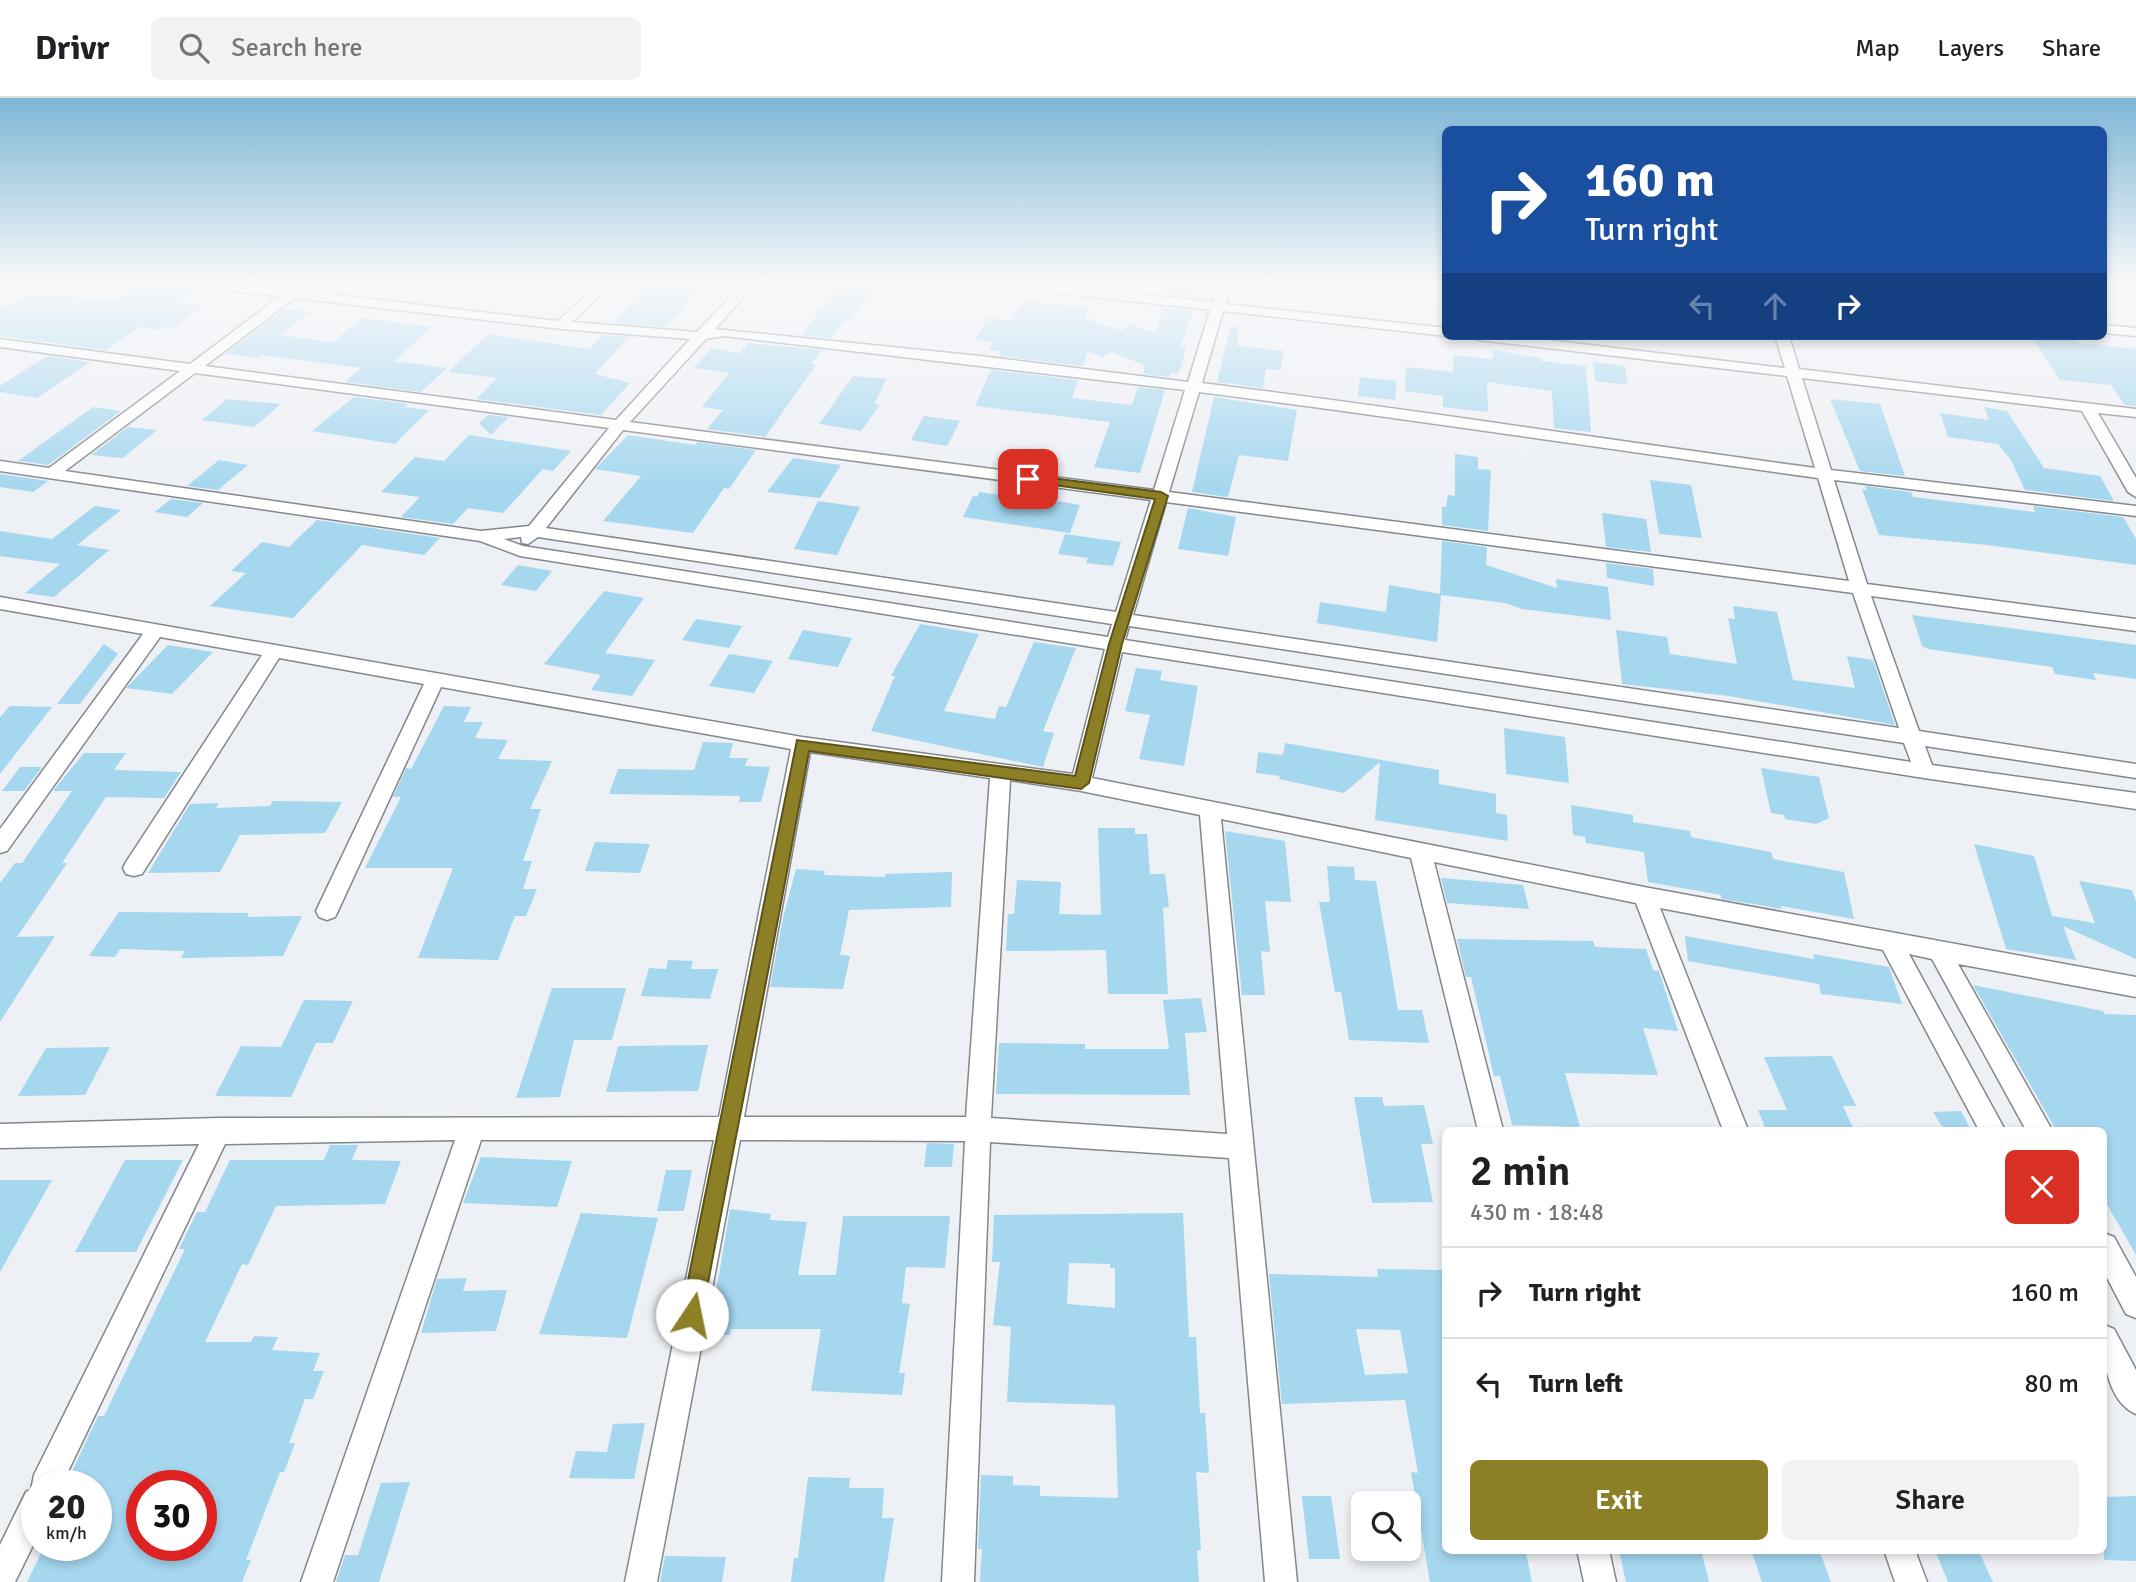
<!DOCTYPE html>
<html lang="en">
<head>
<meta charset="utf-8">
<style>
	:root { --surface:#fff; --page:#f2f2f2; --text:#202124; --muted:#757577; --line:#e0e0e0; --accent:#8d7f26 }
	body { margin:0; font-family:Signika,sans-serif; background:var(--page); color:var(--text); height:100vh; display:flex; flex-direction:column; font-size:26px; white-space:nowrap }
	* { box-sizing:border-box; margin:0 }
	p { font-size:23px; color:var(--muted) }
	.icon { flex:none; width:38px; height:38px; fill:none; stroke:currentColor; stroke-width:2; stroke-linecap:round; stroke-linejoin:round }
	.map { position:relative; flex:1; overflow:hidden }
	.sheet { position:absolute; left:1442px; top:1029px; width:665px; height:427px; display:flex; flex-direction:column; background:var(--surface); border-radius:10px; box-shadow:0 4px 10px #0003 }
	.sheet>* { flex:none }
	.banner { position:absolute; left:1442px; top:28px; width:665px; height:214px; border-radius:10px; box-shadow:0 4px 10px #0003; background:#1a4fa0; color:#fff; overflow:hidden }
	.buttons { position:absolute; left:1351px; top:1393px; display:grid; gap:14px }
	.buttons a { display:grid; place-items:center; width:70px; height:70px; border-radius:10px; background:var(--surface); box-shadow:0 4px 10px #0003; font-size:35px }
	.speed { position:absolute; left:21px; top:1372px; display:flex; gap:14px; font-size:35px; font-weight:700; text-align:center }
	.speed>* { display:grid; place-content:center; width:91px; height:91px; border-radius:50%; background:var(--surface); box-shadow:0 4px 10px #0003; line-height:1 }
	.speed small { font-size:18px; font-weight:400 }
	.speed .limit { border:10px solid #d22; background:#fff; color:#111 }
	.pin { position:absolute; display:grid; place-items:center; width:60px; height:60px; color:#fff; margin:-30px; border-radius:14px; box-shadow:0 4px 10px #0006 }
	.me { position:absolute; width:77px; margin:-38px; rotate:11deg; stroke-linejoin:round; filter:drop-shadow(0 0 5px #0008) }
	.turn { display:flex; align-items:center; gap:24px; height:147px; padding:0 28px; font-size:32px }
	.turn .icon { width:91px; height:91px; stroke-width:2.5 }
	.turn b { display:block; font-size:49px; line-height:60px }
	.lanes { display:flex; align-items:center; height:66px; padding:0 28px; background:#0003; justify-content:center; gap:35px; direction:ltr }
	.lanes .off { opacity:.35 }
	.round { display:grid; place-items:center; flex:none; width:74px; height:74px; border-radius:10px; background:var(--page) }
	.overview { display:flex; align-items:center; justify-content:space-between; height:119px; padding:0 28px }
	h1 { font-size:42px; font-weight:600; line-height:52px }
	.primary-button { display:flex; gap:14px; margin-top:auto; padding:14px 28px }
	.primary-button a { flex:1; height:80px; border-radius:10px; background:var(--accent); color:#fff; font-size:28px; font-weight:600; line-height:80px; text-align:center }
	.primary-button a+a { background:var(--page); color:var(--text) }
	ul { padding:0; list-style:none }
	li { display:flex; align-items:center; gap:21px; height:91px; padding:0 28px; border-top:2px solid var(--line) }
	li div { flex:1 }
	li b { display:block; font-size:26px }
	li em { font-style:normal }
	header { display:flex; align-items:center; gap:42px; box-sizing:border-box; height:98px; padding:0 35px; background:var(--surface); border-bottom:2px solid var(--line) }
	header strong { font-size:33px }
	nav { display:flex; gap:38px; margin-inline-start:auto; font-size:24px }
	.search { width:490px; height:63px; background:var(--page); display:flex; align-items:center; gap:18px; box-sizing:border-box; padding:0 24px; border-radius:10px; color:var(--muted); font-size:26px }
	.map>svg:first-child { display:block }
	.building { fill:#a5d7ef; fill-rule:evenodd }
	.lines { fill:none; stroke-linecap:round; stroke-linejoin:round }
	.minor-casing { stroke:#84878b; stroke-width:3 }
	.minor { fill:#fff; fill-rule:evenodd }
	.route { fill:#8d7f26; stroke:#5c5319; stroke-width:2 }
</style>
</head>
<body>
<header>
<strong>Drivr</strong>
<div class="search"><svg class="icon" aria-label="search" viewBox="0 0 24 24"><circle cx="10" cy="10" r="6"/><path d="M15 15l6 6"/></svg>Search here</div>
<nav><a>Map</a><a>Layers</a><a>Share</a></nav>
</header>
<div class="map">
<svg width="2136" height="1484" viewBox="0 0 2136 1484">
	<rect width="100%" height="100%" fill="#edf0f5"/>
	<path class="building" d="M138 186 195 190 177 204 203 208 172 230 164 228 159 232 140 229 106 252 0 238V212L30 194 113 203Z
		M649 186H681L702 188 667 229 613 225Z
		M842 186H879L850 223 844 222 831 240 801 237Z
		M1172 186H1200L1195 199 1168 197Z
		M1022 202 1088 209 1086 220 1121 233 1131 226 1155 235 1164 210 1193 213 1181 248 1186 249 1181 269 1177 276 1170 275 1169 279 1143 276 1145 267 1110 254 1103 259 1088 253 1083 268 999 258 1001 253 989 252 993 244 975 242 988 220 1011 223Z
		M285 211 310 214 280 237 333 244 362 220 432 229 394 263 447 270 421 294 345 284 361 270 263 257 258 260 225 256Z
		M1231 227 1238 228V248L1284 253 1280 272 1266 271 1263 290 1217 284Z
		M488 236 589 251 602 237 629 239 595 276 630 285 601 317 476 301 497 280 448 274Z
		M2031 238H2073L2078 245 2136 251V308L2125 307 2111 287 2060 282Z
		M748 245 822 252 811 266 816 267 765 339 707 331 723 312 702 309 729 275 694 270 712 250 740 255Z
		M1493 252 1541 260V263L1586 268 1591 334 1554 330 1552 293 1487 284 1488 314 1443 309V298L1405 293 1406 269 1453 274V257L1493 261Z
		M47 258 90 264 37 300 0 294V288Z
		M1593 264 1625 268 1628 287 1595 283Z
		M991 272 1078 282 1072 300 1132 307 1138 289 1165 292 1140 375 1094 369 1110 324 975 308Z
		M853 278 887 281 874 306 880 307 861 333 819 326Z
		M1360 279 1397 283 1395 302 1358 298Z
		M354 299 408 306 404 309 429 312 395 346 312 333Z
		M1214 299 1297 312 1288 363 1239 357 1228 399 1192 394Z
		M227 301 281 306 254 329 202 322Z
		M1830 301 1880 306 1905 378 1860 373Z
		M93 309 121 313 48 367 18 363Z
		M1984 309 2007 313 2044 370 2100 378 2114 403 2025 392 2011 362 1998 346 1948 339 1940 315 1989 322Z
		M488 317 509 319 491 337 479 325Z
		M924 318 960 323 947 348 911 342Z
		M128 329 157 332 123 360 91 357Z
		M469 337 571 353 553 373 543 371 503 415 468 410 453 426 401 419 420 399 381 394 415 359 444 363Z
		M628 337 695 347 697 344 756 352 729 391 724 390 693 435 603 423 641 378 595 371Z
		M1455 356 1478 359V371L1491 372 1488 433 1442 427V409H1446L1448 397 1455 398Z
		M793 360 841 367 820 400 767 394Z
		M219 362 248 367 218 392 187 388Z
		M0 376H1L48 383 33 394 0 389Z
		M1650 382 1691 387 1702 440 1659 436Z
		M1865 388 1911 394 1913 399 2035 414 2033 408 2123 419 2136 441V467L1987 447 1879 437 1862 391 1867 392Z
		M979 394 1021 400 1023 397 1080 407 1070 435 963 419 973 398 977 399Z
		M171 401 203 405 187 419 155 414Z
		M818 403 860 409 837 457 794 451Z
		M95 408 121 412 77 447 109 452 54 499 25 495 60 466 0 458V433L52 441Z
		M1188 410 1236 419 1228 458 1178 451Z
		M1602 415 1646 421 1651 454 1606 449Z
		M317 422 440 440 424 457 362 447 293 520 210 508 246 475 231 473 262 444 289 449Z
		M1065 436 1121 444 1113 468 1086 465 1088 460 1058 456Z
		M1442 443 1487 449 1486 467 1557 490 1556 481 1608 489 1611 522 1522 511 1505 505 1441 497 1437 544 1317 525 1320 504 1386 514 1389 487 1440 496Z
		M1606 465 1653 471 1654 488 1607 480Z
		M518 467 552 473 536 493 501 487Z
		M604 493 644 500 605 555 655 562 632 598 591 592 601 577 544 566Z
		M1733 508 1777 514 1793 582 1855 590 1847 558 1873 562 1895 627 1729 598 1622 586 1616 532 1667 539 1670 556 1737 566 1728 520 1735 521Z
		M1912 517 2136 547V581L2093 575 2096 582 2055 576 2052 569 1928 551 1922 548Z
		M696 521 742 528 729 550 682 542Z
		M920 526 979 536 944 613 995 621 999 608 1006 609 1034 544 1076 550 1043 633 1054 635 1043 669 871 633 895 578H891Z
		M803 532 852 540 838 569 788 561Z
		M104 546 118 556 80 606H57Z
		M168 547 213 554 172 596 126 590Z
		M729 556 773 563 754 595 709 588Z
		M1136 570 1162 573 1160 582 1198 588 1184 668 1139 661 1150 617 1125 613Z
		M10 608 52 609 0 676V619Z
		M444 608 471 609 464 624H483L475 640 508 642 498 661 552 663 530 711H541L523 763H532L523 791H537L526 818H515L498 862 418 860 453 770H365L401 699H393L406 670 411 671Z
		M1504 630 1565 639 1569 685 1506 676Z
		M703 644 733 645 729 660H748L745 668 770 669 761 704H739L740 698 609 696 618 671 694 672Z
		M1285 645 1439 672V686L1496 696V715L1507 717 1508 743 1375 722 1380 664 1344 695 1279 681 1280 678 1256 675 1258 654 1283 657Z
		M84 655H126L114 672 181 674 164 700 106 699 62 765H67L17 839 55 838 0 924V785L15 765H22L72 693H53Z
		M20 669H42L24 693H2Z
		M1761 670 1819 679 1829 720 1816 726 1785 721 1784 717 1771 715Z
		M273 703 342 704 325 735 240 737 220 774 148 775 190 706 219 705 216 710 270 708Z
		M1571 707 1633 717V724L1690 733 1691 739 1771 754 1773 761 1844 774 1854 821 1781 808 1782 811 1759 807 1721 801V797L1648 784 1644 754 1586 745 1585 739 1573 737Z
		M1098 730H1135V736H1147L1150 776H1165L1169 809 1163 810 1168 896H1108L1106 853 1104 852 1006 853 1008 816H1014L1017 782 1061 784 1059 816 1101 817Z
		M1225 733 1285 743 1291 804 1265 803 1270 854 1261 853 1265 897H1242Z
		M595 744 650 746 640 775 585 773Z
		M1974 746 2034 758 2052 818 2095 825 2079 783 2132 792 2136 803V861L2063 828 2076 862 2006 851Z
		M1327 768 1354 769 1355 782 1376 783 1398 912H1422L1429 945 1349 942 1341 894H1335L1319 804H1330Z
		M796 771 825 773 824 777 885 779V776L952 774 951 809 849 812 840 857 850 858 843 891 770 889 783 820Z
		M1441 780 1523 787 1529 811 1447 805Z
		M119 814 249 815 247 819 302 818 283 858 181 860 185 853 120 851 115 859 89 858Z
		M1685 838 1814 861 1813 856 1889 869 1902 906 1821 896 1819 886 1688 863Z
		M1457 841 1593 843 1595 849 1646 851 1653 872 1659 873 1678 933 1643 930 1658 977 1565 975 1580 1029 1512 1027 1500 978H1494L1471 879H1466Z
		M668 862 693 863 691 871H718L710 901 641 898 649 870 666 871Z
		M1973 887 2103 913 2105 916 2136 917V1157L2104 1101V1032H2056Z
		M552 890H626L612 942H574L560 999 516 1000Z
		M1201 900 1207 934 1185 935 1190 997 996 996 999 945 1085 946V951H1169L1163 902Z
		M304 902 353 903 333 945H316L291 999 215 998 241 948 281 949Z
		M708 947 698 993 606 994 618 948Z
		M110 949 85 997 18 998 46 950Z
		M1832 958 1856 1008H1843L1854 1032H1766L1758 1012H1787L1764 959Z
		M1354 999H1382L1384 1008 1424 1007 1433 1046H1421L1433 1104 1372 1105Z
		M1961 1013 1971 1032H1944L1933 1014Z
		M927 1045 954 1046 952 1069H924Z
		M330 1047H358L352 1062 401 1063 385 1106 276 1108 248 1167 242 1166 205 1244H251L254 1238 278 1239 272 1252 320 1255 313 1273H324L313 1301H305L289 1345H295L284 1374H280L246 1462H251L242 1484H27L45 1447H96V1384H67L98 1318H104L185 1151H179L197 1114H205L230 1062H324ZM196 1383 194 1388H201V1447H142V1384Z
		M481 1059 572 1063 557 1109 463 1105Z
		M125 1062H183L136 1154H75Z
		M666 1072H692L684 1113H657Z
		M0 1082H52L0 1174Z
		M730 1111 771 1116 770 1122 807 1124 798 1177H836L843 1118H950L945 1170 906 1169 902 1205 910 1206 899 1275H905L902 1297 811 1293 821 1231H731L730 1237H709Z
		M581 1115 658 1120 627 1240 539 1236Z
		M1183 1115 1189 1239H1196L1200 1315H1205L1209 1375 1196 1374 1201 1452H1197L1199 1484H980L982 1451H978L981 1377 1013 1378V1387L1040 1388V1398L1118 1400 1115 1307 1007 1304 1011 1229 993 1227 1000 1164H992L994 1117ZM1069 1165 1110 1166V1170H1115V1210L1067 1206Z
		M1377 1171 1446 1172V1453L1526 1455 1532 1484H1430L1411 1374 1418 1375 1405 1302 1282 1306 1269 1176 1378 1179ZM1356 1231 1400 1232 1408 1275 1365 1277Z
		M467 1180 463 1193 507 1192 496 1233 421 1235 437 1181Z
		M645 1325 634 1381 569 1380 576 1353 607 1354 613 1326Z
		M808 1379 850 1380 849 1390H884L882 1420H894L884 1484H791L794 1460H798Z
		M410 1384 379 1484H336L345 1457H358L381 1385Z
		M1302 1398H1331L1340 1461H1309Z
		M2136 1398V1463L2104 1462V1399Z
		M1619 1452H1701L1709 1484H1626Z
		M1751 1452H1819L1831 1484H1762Z
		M1935 1452H1978L1993 1484H1948Z
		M665 1458 726 1459 722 1484H660Z"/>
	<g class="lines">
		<defs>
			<path id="minor" d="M201 186H236L290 192 296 189 302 193 558 223 598 186H611L572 224 697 234 742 186H755L715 231 980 258 1188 284 1210 212 1012 190 1006 186H1043L1213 204 1219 186H1231L1226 206 1446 230V238L1223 213 1202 285C1407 311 1611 342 1815 370L1787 278 1478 242 1471 238H1513L1785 270 1775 238H1789L1799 271 2136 311V319L2098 315 2136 380V399L2128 394 2082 313 1802 280 1831 372 2136 408V418L1834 382 1867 486 2136 521V533L1871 498 1919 633 2136 666V680L1925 648 1932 667 2136 695V711L1924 680 1122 554 1092 680 1644 789 2136 879V899L1958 866 2052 1032H2026L1932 861 1909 856 2005 1032H1979L1883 852 1660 810 1748 1032H1723L1636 805 1434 764 1503 1032H1478L1411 760 1221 721 1297 1484H1265L1229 1060 990 1044 974 1484H942L965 1043 740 1042 657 1484H625L714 1042H481L333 1484H301L455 1042 225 1046 61 1388H37V1439L15 1484H0V1447L26 1394 31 1392 34 1377 199 1046 0 1050V1026L219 1020 719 1019 791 651 441 589 338 813 335 819 327 822 319 819 316 813 424 586 279 560 142 776 134 778 126 776 123 770 126 764 262 557 160 539 7 753 0 755V731L143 536 0 511V499L802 639 1073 676 1105 551 520 458 480 443 0 373V363L49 370 180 273 0 249V241L190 266 280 198 207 190ZM295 200 561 231 690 241 616 322 205 268ZM724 238 1185 292 1154 392 630 324 706 241ZM195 275 609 330 529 428 481 433 65 373ZM1199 294C1406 320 1612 352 1818 380L1849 483 1169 394ZM623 332 1151 402 1116 514 546 430ZM1166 404 1853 495 1899 630 1133 517ZM521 439 522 445 528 446 538 439 1112 526 1108 539 523 448 504 441ZM1129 528 1904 645 1911 664 1125 542ZM810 654 990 680 966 1019H744ZM1010 682 1081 693 1200 717 1227 1036 991 1020Z
				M2104 227 2136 230V238L2104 235Z
				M2104 1135 2114 1139 2136 1179V1220L2126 1216 2104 1174Z
				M2104 1227 2114 1231 2136 1272V1316C2106 1303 2101 1254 2104 1227Z
				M1577 1452H1609L1616 1484H1584Z
				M1884 1452H1915L1927 1484H1895Z"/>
		</defs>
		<use href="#minor" class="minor-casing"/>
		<use href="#minor" class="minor"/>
	</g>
	<linearGradient id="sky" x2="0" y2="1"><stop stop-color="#7fb7d6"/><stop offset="0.47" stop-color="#f7f8fa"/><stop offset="1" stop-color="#f7f8fa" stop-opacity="0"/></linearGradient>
	<rect width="2136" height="393" fill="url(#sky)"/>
	<path class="route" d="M1028 377 1161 394 1168 398 1122 546 1089 685 1081 691 809 653C776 841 737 1028 702 1217L699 1224 692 1227 684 1224 681 1217 797 642 1075 678 1109 546 1155 401 1024 383V378Z"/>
</svg>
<div class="buttons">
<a><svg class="icon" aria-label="search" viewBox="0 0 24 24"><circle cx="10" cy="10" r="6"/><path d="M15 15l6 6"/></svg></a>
</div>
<div class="speed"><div>20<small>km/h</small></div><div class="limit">30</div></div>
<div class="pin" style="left:1028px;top:381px;background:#d93025"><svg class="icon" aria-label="arrive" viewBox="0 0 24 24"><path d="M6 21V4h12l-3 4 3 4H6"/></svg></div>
<svg class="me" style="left:692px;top:1217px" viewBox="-20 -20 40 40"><circle r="19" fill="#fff"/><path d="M0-13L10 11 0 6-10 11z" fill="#8d7f26"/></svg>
<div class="banner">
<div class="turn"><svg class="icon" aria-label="right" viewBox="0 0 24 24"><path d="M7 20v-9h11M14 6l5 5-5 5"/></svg><div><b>160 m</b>Turn right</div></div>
<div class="lanes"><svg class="icon off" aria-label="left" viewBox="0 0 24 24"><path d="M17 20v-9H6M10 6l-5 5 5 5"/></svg><svg class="icon off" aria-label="ahead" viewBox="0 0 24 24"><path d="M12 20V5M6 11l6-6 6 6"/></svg><svg class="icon" aria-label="right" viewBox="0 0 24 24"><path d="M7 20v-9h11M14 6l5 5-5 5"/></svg></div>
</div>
<section class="sheet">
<div class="overview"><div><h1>2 min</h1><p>430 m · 18:48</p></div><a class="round" style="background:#d93025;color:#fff"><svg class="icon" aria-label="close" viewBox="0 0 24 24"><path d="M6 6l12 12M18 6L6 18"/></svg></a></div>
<ul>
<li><svg class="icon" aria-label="right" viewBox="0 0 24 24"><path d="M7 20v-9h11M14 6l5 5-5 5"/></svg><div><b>Turn right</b></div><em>160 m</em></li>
<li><svg class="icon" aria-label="left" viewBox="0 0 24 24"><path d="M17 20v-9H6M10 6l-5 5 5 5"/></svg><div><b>Turn left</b></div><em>80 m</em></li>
</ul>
<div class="primary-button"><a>Exit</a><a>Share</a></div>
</section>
</div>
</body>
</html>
